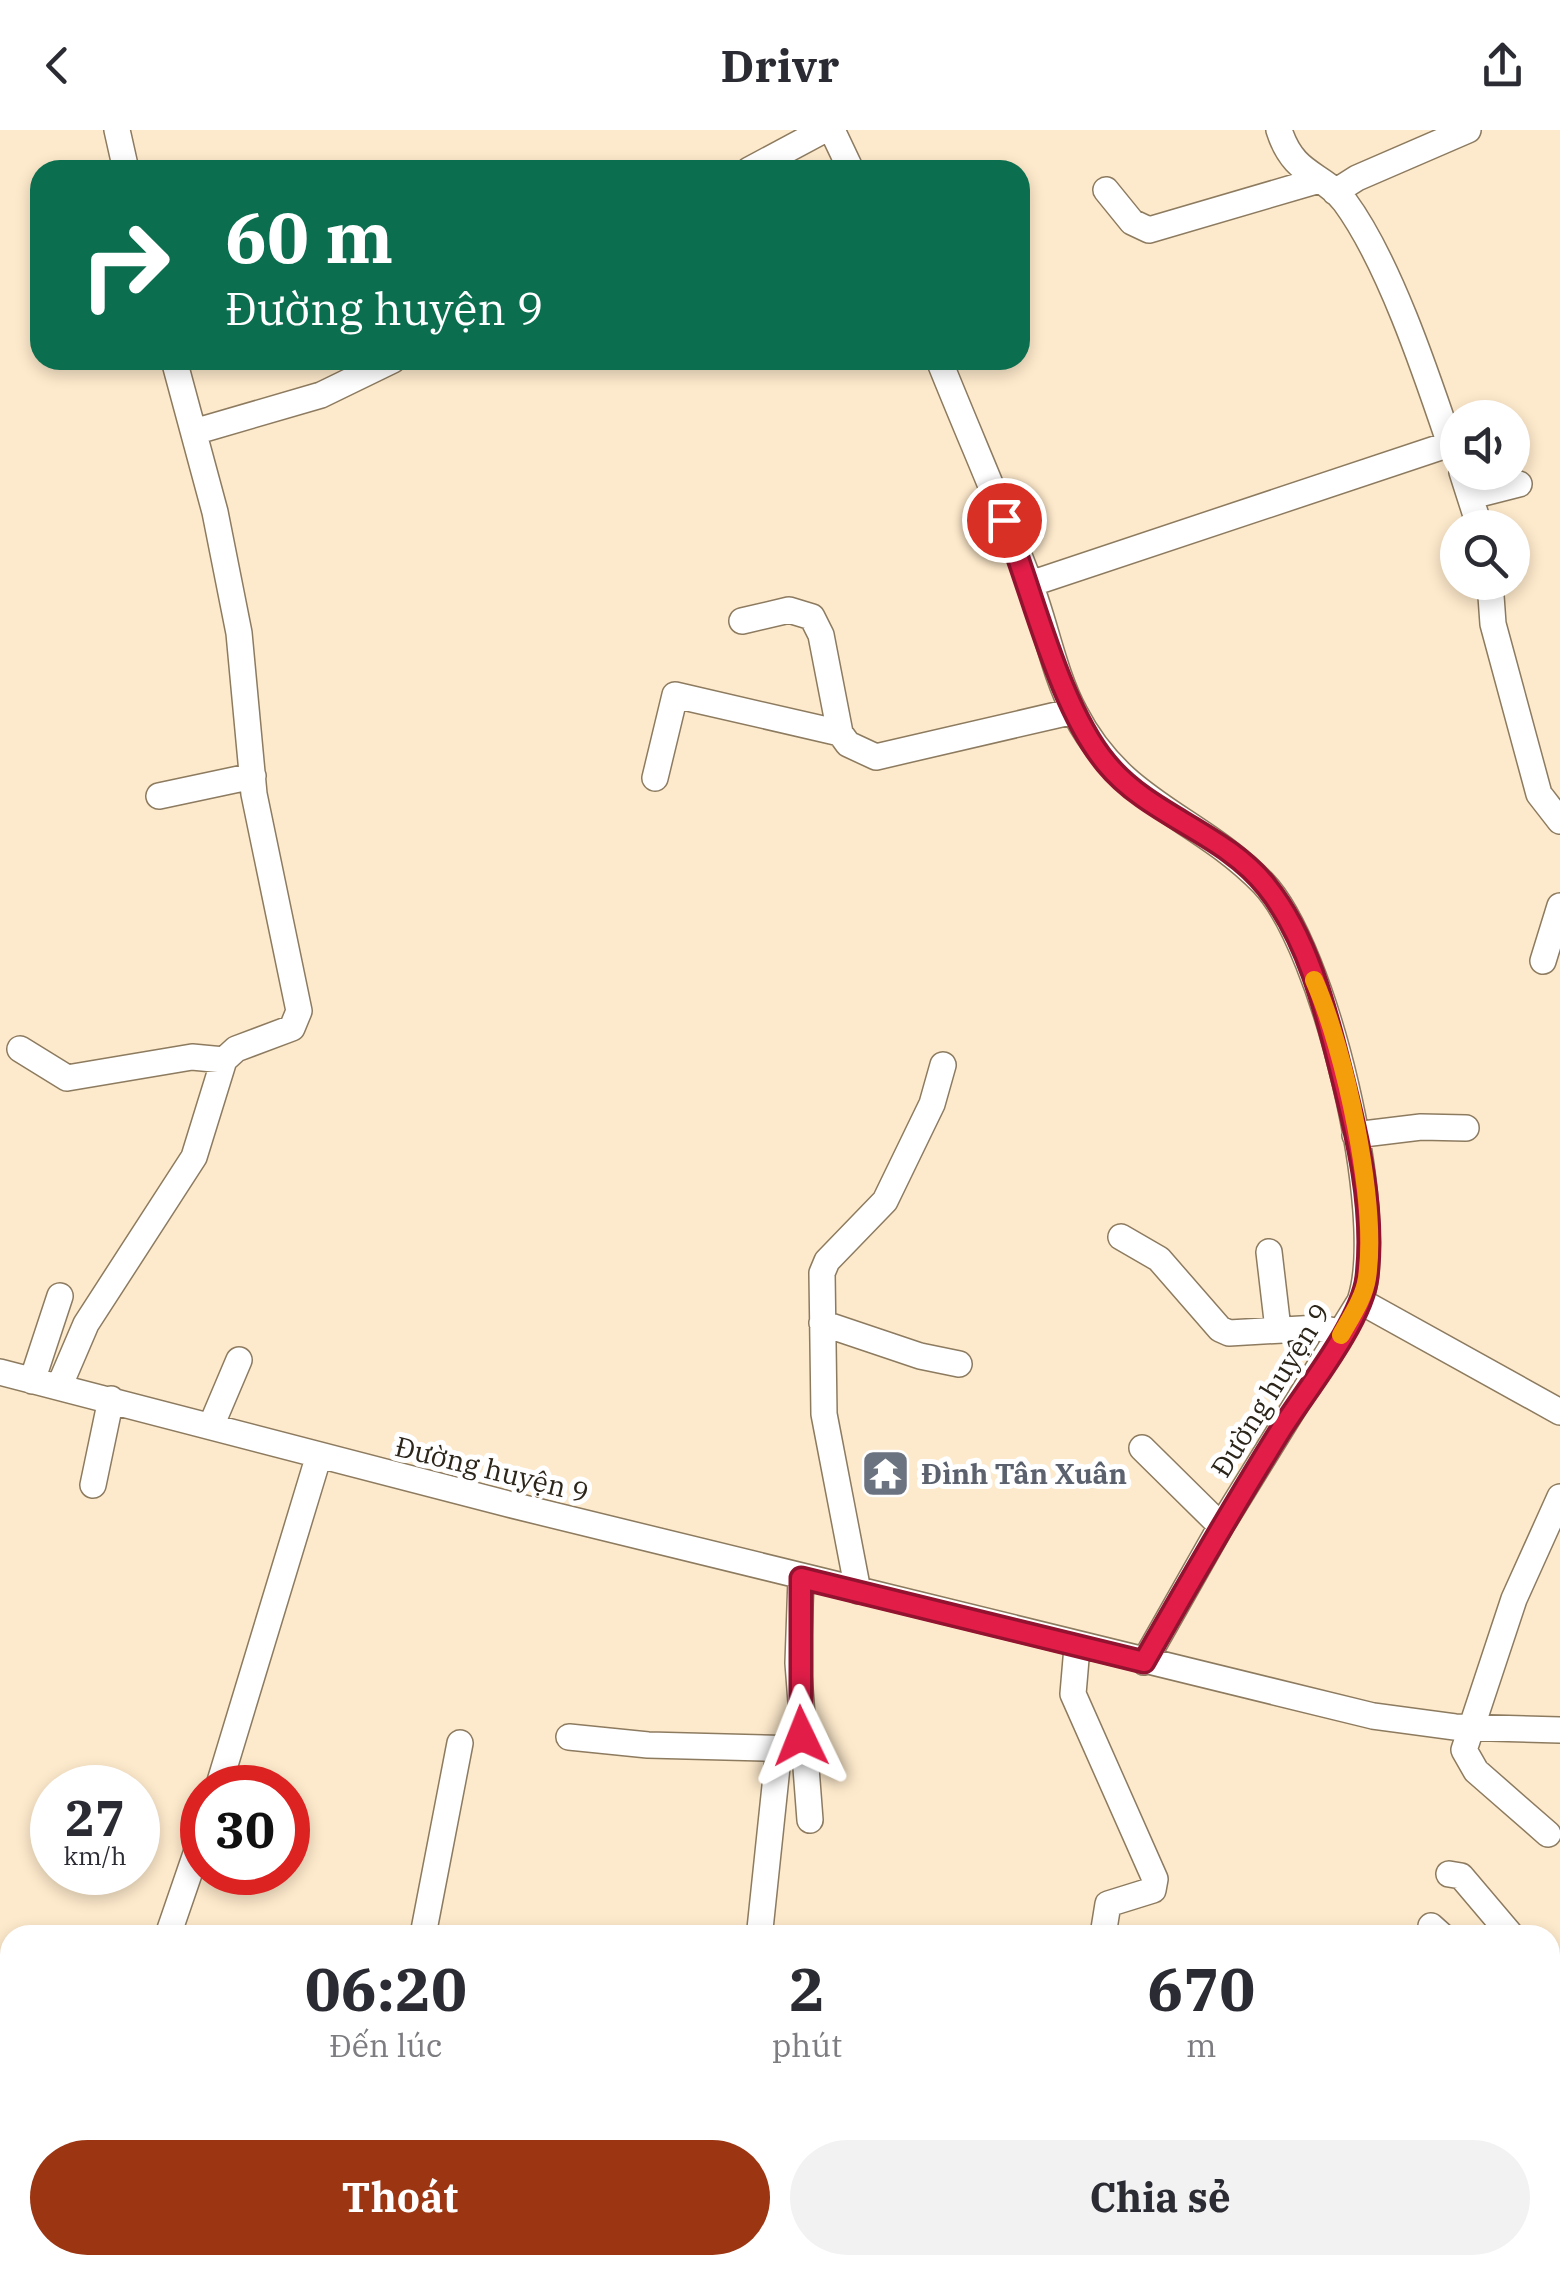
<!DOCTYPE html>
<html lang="vi">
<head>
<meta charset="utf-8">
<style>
	:root { --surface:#fff; --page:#f2f2f3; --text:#2b2b33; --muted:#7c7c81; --accent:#9c3512 }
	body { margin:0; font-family:"IBM Plex Serif",serif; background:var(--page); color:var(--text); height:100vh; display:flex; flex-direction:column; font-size:38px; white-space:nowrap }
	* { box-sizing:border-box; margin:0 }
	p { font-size:32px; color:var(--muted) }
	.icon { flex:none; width:55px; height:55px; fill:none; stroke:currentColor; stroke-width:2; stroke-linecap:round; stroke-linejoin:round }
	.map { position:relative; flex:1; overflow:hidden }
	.side { position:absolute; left:0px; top:1795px; width:1560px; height:350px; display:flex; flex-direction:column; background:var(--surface); border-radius:30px 30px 0 0; box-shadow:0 5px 15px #0003 }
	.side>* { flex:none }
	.banner { position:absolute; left:30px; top:30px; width:1000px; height:210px; border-radius:30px; box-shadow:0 5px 15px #0003; background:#0b6e4f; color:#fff; overflow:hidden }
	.fabs { position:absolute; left:1440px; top:270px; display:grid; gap:20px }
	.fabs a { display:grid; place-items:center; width:90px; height:90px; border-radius:50%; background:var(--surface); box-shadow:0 5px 15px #0003; font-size:50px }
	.speed { position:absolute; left:30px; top:1635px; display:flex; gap:20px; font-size:50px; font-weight:700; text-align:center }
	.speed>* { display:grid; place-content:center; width:130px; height:130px; border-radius:50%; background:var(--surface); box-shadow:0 5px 15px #0003; line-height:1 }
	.speed small { font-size:25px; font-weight:400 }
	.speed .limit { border:15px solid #d22; background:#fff; color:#111 }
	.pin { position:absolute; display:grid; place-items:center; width:85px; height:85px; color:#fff; margin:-42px; border:5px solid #fff; border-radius:50%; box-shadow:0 2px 10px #0007 }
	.me { position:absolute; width:110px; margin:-55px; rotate:358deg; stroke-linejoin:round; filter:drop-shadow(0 0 8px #0008) }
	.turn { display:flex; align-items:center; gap:35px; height:210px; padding:0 30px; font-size:45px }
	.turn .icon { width:130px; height:130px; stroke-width:2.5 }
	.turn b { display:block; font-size:70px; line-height:85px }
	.eta { display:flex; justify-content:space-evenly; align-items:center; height:170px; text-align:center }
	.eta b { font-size:60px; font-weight:700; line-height:70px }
	.button { display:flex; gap:20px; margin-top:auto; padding:20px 30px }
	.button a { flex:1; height:115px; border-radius:60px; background:var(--accent); color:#fff; font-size:40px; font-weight:700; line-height:115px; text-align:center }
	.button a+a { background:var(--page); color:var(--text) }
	header { display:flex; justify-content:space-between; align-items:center; height:130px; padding:0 30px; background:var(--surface); font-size:45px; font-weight:700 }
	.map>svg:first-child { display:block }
	.water { fill:#93c5fb }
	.building { fill:#be9edc; stroke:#756782; stroke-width:2.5 }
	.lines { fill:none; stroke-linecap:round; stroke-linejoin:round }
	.minor-casing { stroke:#8d7b60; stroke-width:28 }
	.minor { stroke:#fff; stroke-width:25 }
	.route-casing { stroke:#92132f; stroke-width:25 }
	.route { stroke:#e11d48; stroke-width:18 }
	.slow { stroke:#f59e0b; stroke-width:18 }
	.labels { text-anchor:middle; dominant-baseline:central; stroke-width:10; stroke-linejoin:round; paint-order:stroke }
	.street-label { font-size:28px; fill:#2c251a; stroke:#fff }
	.worship-label { font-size:28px; font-weight:bold; fill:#5b616d; stroke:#fff; text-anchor:start }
</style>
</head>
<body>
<header><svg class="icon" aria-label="back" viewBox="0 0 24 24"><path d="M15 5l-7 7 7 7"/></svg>Drivr<svg class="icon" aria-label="share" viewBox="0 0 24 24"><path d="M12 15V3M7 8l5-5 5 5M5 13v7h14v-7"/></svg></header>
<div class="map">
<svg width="1560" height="2145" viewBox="0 0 1560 2145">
	<rect width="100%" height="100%" fill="#fde9cb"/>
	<path class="water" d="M1560 2049V2142L1361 2145 1385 2135H1550V2054Z
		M0 2069 10 2072V2135H196L228 2145H28L0 2138Z"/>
	<path class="building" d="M896 1331 899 1352 877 1355 874 1334Z"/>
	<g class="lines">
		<defs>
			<path id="minor" d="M117 0 126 40
				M832 0 851 40
				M749 40 824 0
				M1106 60 1132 92 1149 100 1316 51
				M1335 62 1357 48 1468 0
				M939 230C969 305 1002 379 1030 454 1046 496 1054 544 1075 583 1122 674 1198 686 1263 753 1325 817 1389 1087 1360 1171L1221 1396 1144 1532
				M194 302 321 265 393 230
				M1462 342 1480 398
				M1472 366 1519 354
				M1490 452 1493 494 1539 664 1560 691
				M1030 454 1450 314C1426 243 1389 132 1345 72 1322 42 1294 47 1279 0
				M742 491 789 480 812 487 821 505 840 603 848 614 876 627 1074 581
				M655 648 675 565 840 603
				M159 666 253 646
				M1543 831 1560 776
				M20 919 67 948 192 927 224 930
				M1355 1005 1421 997 1466 998
				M1121 1107 1159 1129 1220 1199 1229 1203 1318 1198 1342 1202
				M1269 1122 1278 1199
				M1360 1171 1560 1282
				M822 1193 920 1226 959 1234
				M0 1242 508 1374 1373 1586 1455 1597 1560 1600
				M32 1251 60 1166
				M59 1257 86 1194 194 1027 224 930 236 919 292 898 299 881 254 664 239 503 215 382 174 230
				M211 1296 239 1230
				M1142 1318 1221 1396
				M93 1355 111 1269
				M801 1448 798 1533 810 1690
				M858 1461 824 1284 822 1143 827 1131 885 1071 932 974 943 935
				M1077 1517 1073 1564 1155 1749 1153 1760 1108 1774 1103 1805
				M569 1607 648 1615 803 1619
				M218 1658 319 1325
				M1548 1704 1476 1641 1464 1620 1514 1469 1560 1367
				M1449 1744 1461 1746 1511 1805
				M1431 1796 1441 1805
				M760 1799 779 1618
				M168 1805 202 1706
				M423 1805 460 1613
				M1550 1849 1560 1861
				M1550 1941 1560 1932
				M0 2004 10 2006
				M447 2135 478 2145
				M659 2145 660 2135
				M696 2145H771
				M1091 2145 1131 2135"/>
		</defs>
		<use href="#minor" class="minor-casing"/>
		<use href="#minor" class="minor"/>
	</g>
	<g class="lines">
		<defs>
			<path id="route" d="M801 1606V1448L1144 1532C1189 1453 1234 1375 1282 1298 1307 1259 1362 1191 1367 1147 1375 1078 1357 1005 1340 938 1325 878 1307 807 1267 757 1225 703 1149 686 1106 633 1058 575 1033 462 1004 390"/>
		</defs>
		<use href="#route" class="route-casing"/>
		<use href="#route" class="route"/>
		<path class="slow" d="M1314 850C1345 920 1378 1073 1367 1148 1364 1168 1351 1187 1341 1205"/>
	</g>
	<defs>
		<symbol id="temple-square" viewBox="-11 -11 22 22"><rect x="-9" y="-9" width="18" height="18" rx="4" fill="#6b7280" stroke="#fff"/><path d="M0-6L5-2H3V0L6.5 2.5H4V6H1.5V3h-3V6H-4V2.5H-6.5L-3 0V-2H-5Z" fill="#fff"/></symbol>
	</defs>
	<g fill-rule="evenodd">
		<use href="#temple-square" x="858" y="1316" width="55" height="55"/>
	</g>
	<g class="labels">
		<g class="street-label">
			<text transform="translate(1270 1260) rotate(-58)">Đường huyện 9</text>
			<text transform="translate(492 1339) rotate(14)">Đường huyện 9</text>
		</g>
		<g class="worship-label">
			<text x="921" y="1343">Đình Tân Xuân</text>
		</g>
	</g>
</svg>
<div class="fabs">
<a><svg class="icon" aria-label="sound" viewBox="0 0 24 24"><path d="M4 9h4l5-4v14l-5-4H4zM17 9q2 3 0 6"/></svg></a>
<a><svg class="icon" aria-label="search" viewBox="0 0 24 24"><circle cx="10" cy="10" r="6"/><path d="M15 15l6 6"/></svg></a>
</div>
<div class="speed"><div>27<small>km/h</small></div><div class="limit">30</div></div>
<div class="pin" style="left:1004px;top:390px;background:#d93025"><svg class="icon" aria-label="arrive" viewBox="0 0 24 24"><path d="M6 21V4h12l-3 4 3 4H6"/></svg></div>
<svg class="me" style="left:801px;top:1606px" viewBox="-20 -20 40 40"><path d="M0-17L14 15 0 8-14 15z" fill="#e11d48" stroke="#fff" stroke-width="4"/></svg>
<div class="banner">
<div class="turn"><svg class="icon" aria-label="right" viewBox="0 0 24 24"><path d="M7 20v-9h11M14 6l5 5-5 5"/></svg><div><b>60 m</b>Đường huyện 9</div></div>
</div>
<section class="side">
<div class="eta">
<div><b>06:20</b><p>Đến lúc</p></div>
<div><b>2</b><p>phút</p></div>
<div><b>670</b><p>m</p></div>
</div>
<div class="button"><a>Thoát</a><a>Chia sẻ</a></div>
</section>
</div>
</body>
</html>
